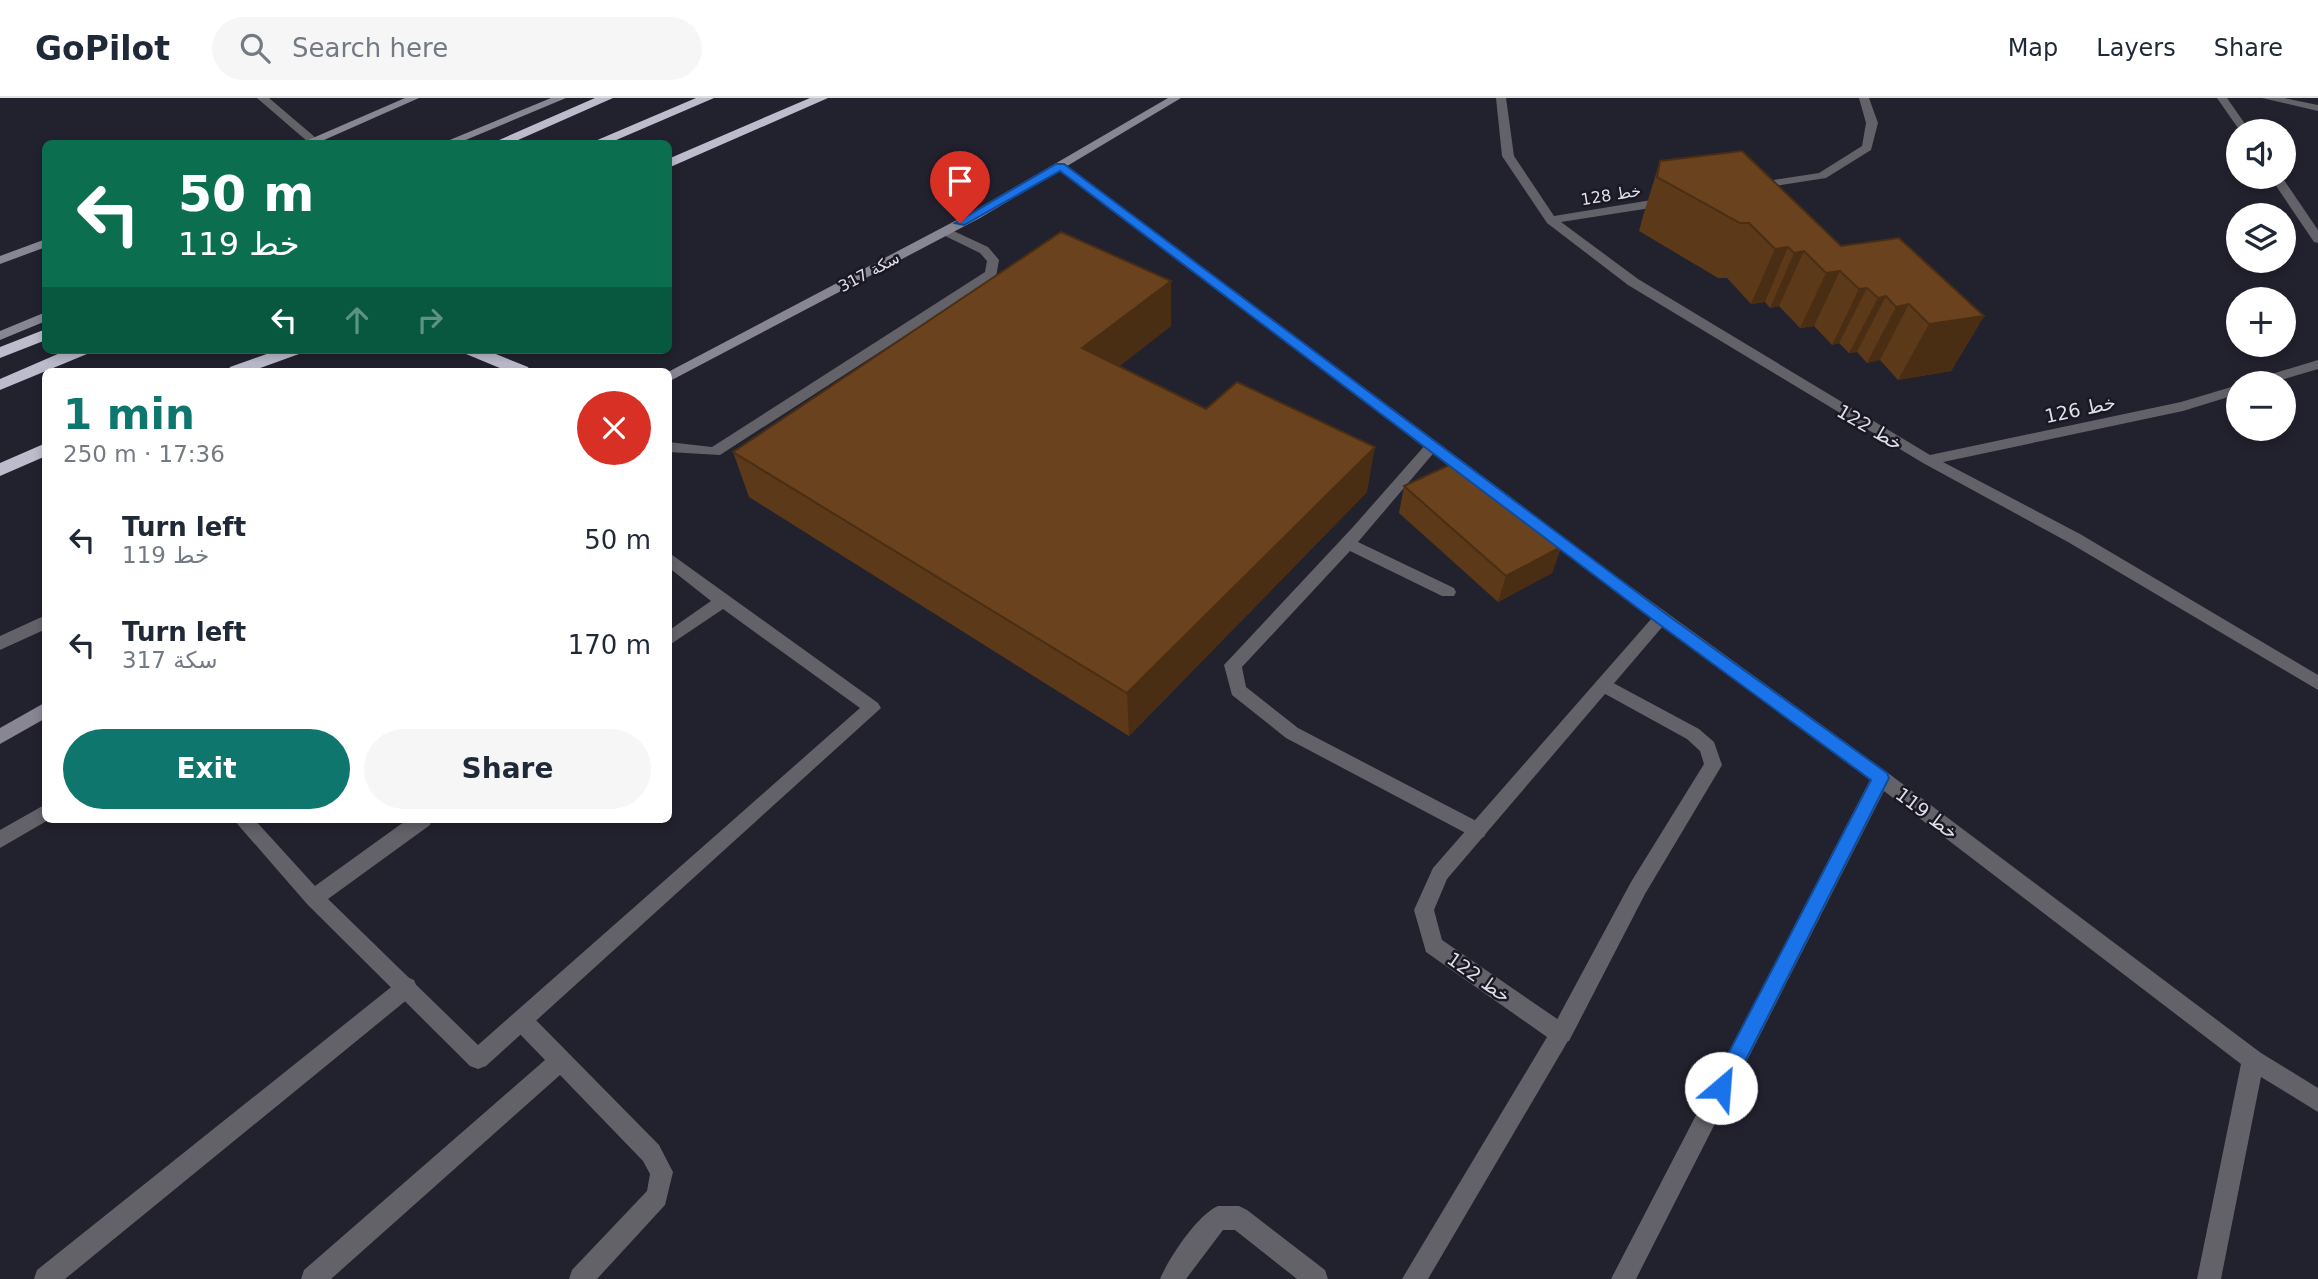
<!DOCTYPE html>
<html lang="en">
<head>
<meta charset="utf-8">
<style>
	:root { --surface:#fff; --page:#f6f6f7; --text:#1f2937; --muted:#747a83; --line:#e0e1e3; --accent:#0f766e }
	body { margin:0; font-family:"DejaVu Sans","Noto Sans Arabic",sans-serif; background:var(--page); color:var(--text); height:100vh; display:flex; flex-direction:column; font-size:26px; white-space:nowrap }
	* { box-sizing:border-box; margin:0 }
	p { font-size:23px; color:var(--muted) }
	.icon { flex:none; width:38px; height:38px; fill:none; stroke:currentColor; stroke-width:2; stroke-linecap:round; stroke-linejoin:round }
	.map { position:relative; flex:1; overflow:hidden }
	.sheet { position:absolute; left:42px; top:270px; width:630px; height:455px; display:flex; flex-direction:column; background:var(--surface); border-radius:10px; box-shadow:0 4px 10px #0003 }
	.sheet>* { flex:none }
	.top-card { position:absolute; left:42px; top:42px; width:630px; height:214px; border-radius:10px; box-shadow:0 4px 10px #0003; background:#0b6e4f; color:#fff; overflow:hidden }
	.controls { position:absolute; left:2226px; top:21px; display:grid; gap:14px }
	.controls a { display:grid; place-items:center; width:70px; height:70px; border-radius:50%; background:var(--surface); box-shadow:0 4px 10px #0003; font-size:35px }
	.pin { position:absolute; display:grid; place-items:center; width:60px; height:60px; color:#fff; margin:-72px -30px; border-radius:50% 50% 50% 0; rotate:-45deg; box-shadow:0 0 7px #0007 }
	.pin .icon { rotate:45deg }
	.me { position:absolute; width:77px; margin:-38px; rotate:27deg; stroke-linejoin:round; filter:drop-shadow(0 0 5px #0008) }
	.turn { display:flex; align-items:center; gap:24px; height:147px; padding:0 21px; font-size:32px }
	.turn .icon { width:91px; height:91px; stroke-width:2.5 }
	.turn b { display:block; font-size:49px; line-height:60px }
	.lanes { display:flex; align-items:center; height:66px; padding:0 21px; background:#0003; justify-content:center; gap:35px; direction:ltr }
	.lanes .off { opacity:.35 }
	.round { display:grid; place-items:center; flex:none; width:74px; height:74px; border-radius:37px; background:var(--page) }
	.overview { display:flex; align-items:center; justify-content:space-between; height:119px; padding:0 21px }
	h1 { font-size:42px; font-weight:600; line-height:52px; color:var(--accent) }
	.cta { display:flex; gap:14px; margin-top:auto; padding:14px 21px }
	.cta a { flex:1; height:80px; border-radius:42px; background:var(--accent); color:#fff; font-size:28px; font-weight:600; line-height:80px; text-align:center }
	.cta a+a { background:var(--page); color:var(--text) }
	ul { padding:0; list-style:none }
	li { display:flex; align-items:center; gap:21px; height:105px; padding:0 21px }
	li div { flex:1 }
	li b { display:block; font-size:26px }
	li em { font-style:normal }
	header { display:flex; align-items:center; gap:42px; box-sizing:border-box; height:98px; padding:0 35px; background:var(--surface); border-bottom:2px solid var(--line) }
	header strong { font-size:33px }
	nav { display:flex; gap:38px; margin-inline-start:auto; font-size:24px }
	.search { width:490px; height:63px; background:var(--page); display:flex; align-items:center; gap:18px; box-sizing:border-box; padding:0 24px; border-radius:38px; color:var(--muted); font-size:26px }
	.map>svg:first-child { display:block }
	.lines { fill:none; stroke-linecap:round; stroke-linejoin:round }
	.lane { fill:#636269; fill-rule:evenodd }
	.street { fill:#636269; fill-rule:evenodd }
	.secondary { fill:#878692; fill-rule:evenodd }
	.highway { fill:#bdbccd; fill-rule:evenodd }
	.wall { fill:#5b3919 }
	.shaded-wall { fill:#4a2e14 }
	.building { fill:#6a421d; stroke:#4a2e14; stroke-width:2 }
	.route { fill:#1a73e8; stroke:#114b97; stroke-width:2 }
	.labels { text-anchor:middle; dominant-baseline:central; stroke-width:5; stroke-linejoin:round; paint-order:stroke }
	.far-street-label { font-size:16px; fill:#dfdfe8; stroke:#191824 }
	.street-label { font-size:19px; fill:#dfdfe8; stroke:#191824 }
</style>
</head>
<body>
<header>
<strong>GoPilot</strong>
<div class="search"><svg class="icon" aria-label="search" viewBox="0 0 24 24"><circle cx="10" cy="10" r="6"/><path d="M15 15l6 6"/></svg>Search here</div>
<nav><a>Map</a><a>Layers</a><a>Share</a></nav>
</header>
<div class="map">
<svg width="2318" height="1181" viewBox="0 0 2318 1181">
	<rect width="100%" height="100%" fill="#22212e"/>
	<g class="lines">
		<path class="lane" d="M945 129 988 149 999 162 996 179 720 357 668 354V344L712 349 985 174 987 163 980 155 941 136 939 133Z
			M1432 343 1439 348 1437 351 1358 444 1454 490 1456 494 1454 498H1442L1350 453 1242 569 1246 589 1298 630 1484 727 1487 733 1484 739 1477 741 1286 640 1232 597 1224 567 1353 429 1427 345Z
			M46 517V531L0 552V538Z
			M1604 580 1699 631 1714 644 1722 667 1645 796 1569 943 1561 946 1553 943 1550 936 1553 929 1631 784 1704 666 1700 653 1687 641 1598 592 1595 587 1598 582Z
			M46 706V721H50L0 750V732Z
			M407 879 414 882 417 889 414 896 65 1181H34L37 1172 400 882Z
			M522 913 530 916 659 1047 673 1074 665 1107 597 1181H569L572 1172 647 1093 650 1076 643 1063 560 977 331 1181H301L304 1172 545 962 514 930 511 923 514 916Z
			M1218 1108H1239L1247 1112 1325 1172 1328 1181H1297L1235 1132H1223L1186 1181H1160C1169 1160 1197 1117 1218 1108Z"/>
		<path class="street" d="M257 0H269L316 40V44H308Z
			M1496 0H1506L1514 58 1554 118 1670 99 1676 103 1670 107 1561 124 1638 181 1930 357 2181 304 2238 287V296L2183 313 1943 364 2080 436 2318 577V592L2068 444 1923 365 1628 187 1547 125 1502 58Z
			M1859 0H1869L1878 25 1871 52 1826 80 1749 92V86L1753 85 1819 75 1862 48 1866 25Z
			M2217 0H2227L2250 33H2240Z
			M2262 0H2284L2318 7V13Z
			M1056 66H1064L1476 373 1479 377 1476 381H1466L1056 70Z
			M2270 79H2282L2318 132V145L2314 144Z
			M2318 262V271L2271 285H2250L2252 282Z
			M1496 391 1888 675 2261 955 2318 990V1014L2261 979 2221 1181H2197L2241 966 1884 693 1636 1181H1611L1870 682 1663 528 1447 781 1434 812 1442 842 1569 929 1572 936 1428 1181H1402L1547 939 1426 854 1414 812 1433 770 1652 520 1491 400 1488 396 1491 392Z
			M668 454 878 605 881 610 486 968 478 971 470 968 307 806 233 721H254L315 788 408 721H432L430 727 328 801 478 947 860 610 723 511 668 548V533L711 503 668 469Z"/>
		<path class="secondary" d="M405 0H419L315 46H299Z
			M551 0H566L456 46H440Z
			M1168 0H1181L980 120 668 284V274L972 114Z
			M46 141V149L0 166V158Z
			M46 214V223L0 242V233Z
			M46 604V620L0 646V630Z"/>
		<path class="highway" d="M595 0H613L509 46H490Z
			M696 0H714L607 46H588Z
			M810 0H828L668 70V61Z
			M46 231V242L0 260V249Z
			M67 252H89L87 256 0 292V281Z
			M278 252H301L299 256 252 273H228L230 269Z
			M464 252H486L528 269 530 273H507L466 256Z
			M46 345V358L0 378V365Z"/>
	</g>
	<path class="wall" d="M1660 63 1841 148 1984 218 1951 273 1898 282 1880 262 1867 265 1857 254 1849 255 1839 245 1832 247 1814 228 1800 230 1779 208 1770 210 1765 204 1751 206 1727 180H1718L1639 133 1643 118Z
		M1171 183V228L1119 268 1367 394 1129 638 749 399 733 354Z
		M1404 388 1561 449 1552 475 1498 504 1399 415Z"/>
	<path class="shaded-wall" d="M1788 149 1765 204 1751 206 1775 151Z
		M1804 153 1779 208 1770 210 1794 155Z
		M1840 173 1814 228 1800 230 1826 175Z
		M1171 183V228L1084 296 1082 250Z
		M1867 190 1839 245 1832 247 1859 191Z
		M1886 198 1857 254 1849 255 1878 200Z
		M1909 206 1880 262 1867 265 1896 209Z
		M1984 218 1951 273 1898 282 1929 226Z
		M1375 349 1367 394 1129 638 1127 595Z
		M1561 449 1552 475 1498 504 1506 478Z"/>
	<path class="building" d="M1742 53 1841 148 1899 140 1984 218 1929 226 1909 206 1896 209 1886 198 1878 200 1867 190 1859 191 1840 173 1826 175 1804 153 1794 155 1788 149 1775 151 1749 125H1740L1657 79 1660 63Z
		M1061 134 1171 183 1082 250 1206 311 1237 284 1375 349 1127 595 733 354Z
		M1458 363 1561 449 1506 478 1404 388Z"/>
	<path class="route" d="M1056 66H1064L1666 516 1887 675 1889 680 1728 997 1721 1000 1714 997 1711 990 1714 983 1871 682 1656 524 1060 73 964 127 955 125Z"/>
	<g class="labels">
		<g class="far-street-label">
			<text transform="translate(1611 97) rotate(-9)">خط 128</text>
			<text transform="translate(869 174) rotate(-28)">سكة 317</text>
		</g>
		<g class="street-label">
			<text transform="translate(2080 311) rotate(-12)">خط 126</text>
			<text transform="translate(1870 329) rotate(30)">خط 122</text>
			<text transform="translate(1927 715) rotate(37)">خط 119</text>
			<text transform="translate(1479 879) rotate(35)">خط 122</text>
		</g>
	</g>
</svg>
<div class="controls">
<a><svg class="icon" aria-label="sound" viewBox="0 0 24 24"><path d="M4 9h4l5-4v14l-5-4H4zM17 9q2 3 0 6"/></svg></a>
<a><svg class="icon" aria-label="layers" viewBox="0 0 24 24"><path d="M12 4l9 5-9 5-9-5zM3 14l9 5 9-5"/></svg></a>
<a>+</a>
<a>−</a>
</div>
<div class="pin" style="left:960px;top:125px;background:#d93025"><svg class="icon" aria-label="arrive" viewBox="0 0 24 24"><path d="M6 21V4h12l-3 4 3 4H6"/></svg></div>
<svg class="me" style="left:1721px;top:990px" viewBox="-20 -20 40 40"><circle r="19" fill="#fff"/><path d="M0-13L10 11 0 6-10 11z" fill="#1a73e8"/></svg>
<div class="top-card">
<div class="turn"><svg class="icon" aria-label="left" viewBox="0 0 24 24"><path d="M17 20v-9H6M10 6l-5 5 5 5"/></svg><div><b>50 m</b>خط 119</div></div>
<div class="lanes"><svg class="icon" aria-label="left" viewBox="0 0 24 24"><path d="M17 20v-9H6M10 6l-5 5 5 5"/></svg><svg class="icon off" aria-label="ahead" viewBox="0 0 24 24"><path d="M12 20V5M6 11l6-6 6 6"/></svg><svg class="icon off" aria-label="right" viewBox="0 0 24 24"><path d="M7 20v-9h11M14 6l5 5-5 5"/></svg></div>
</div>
<section class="sheet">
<div class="overview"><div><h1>1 min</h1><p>250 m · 17:36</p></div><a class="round" style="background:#d93025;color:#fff"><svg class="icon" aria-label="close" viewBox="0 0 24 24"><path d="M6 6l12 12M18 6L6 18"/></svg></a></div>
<ul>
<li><svg class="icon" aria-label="left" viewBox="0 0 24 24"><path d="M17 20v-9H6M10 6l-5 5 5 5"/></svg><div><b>Turn left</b><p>خط 119</p></div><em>50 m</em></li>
<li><svg class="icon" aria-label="left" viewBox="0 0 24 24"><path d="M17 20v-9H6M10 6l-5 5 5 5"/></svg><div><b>Turn left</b><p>سكة 317</p></div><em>170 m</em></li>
</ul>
<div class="cta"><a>Exit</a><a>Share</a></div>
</section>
</div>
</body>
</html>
